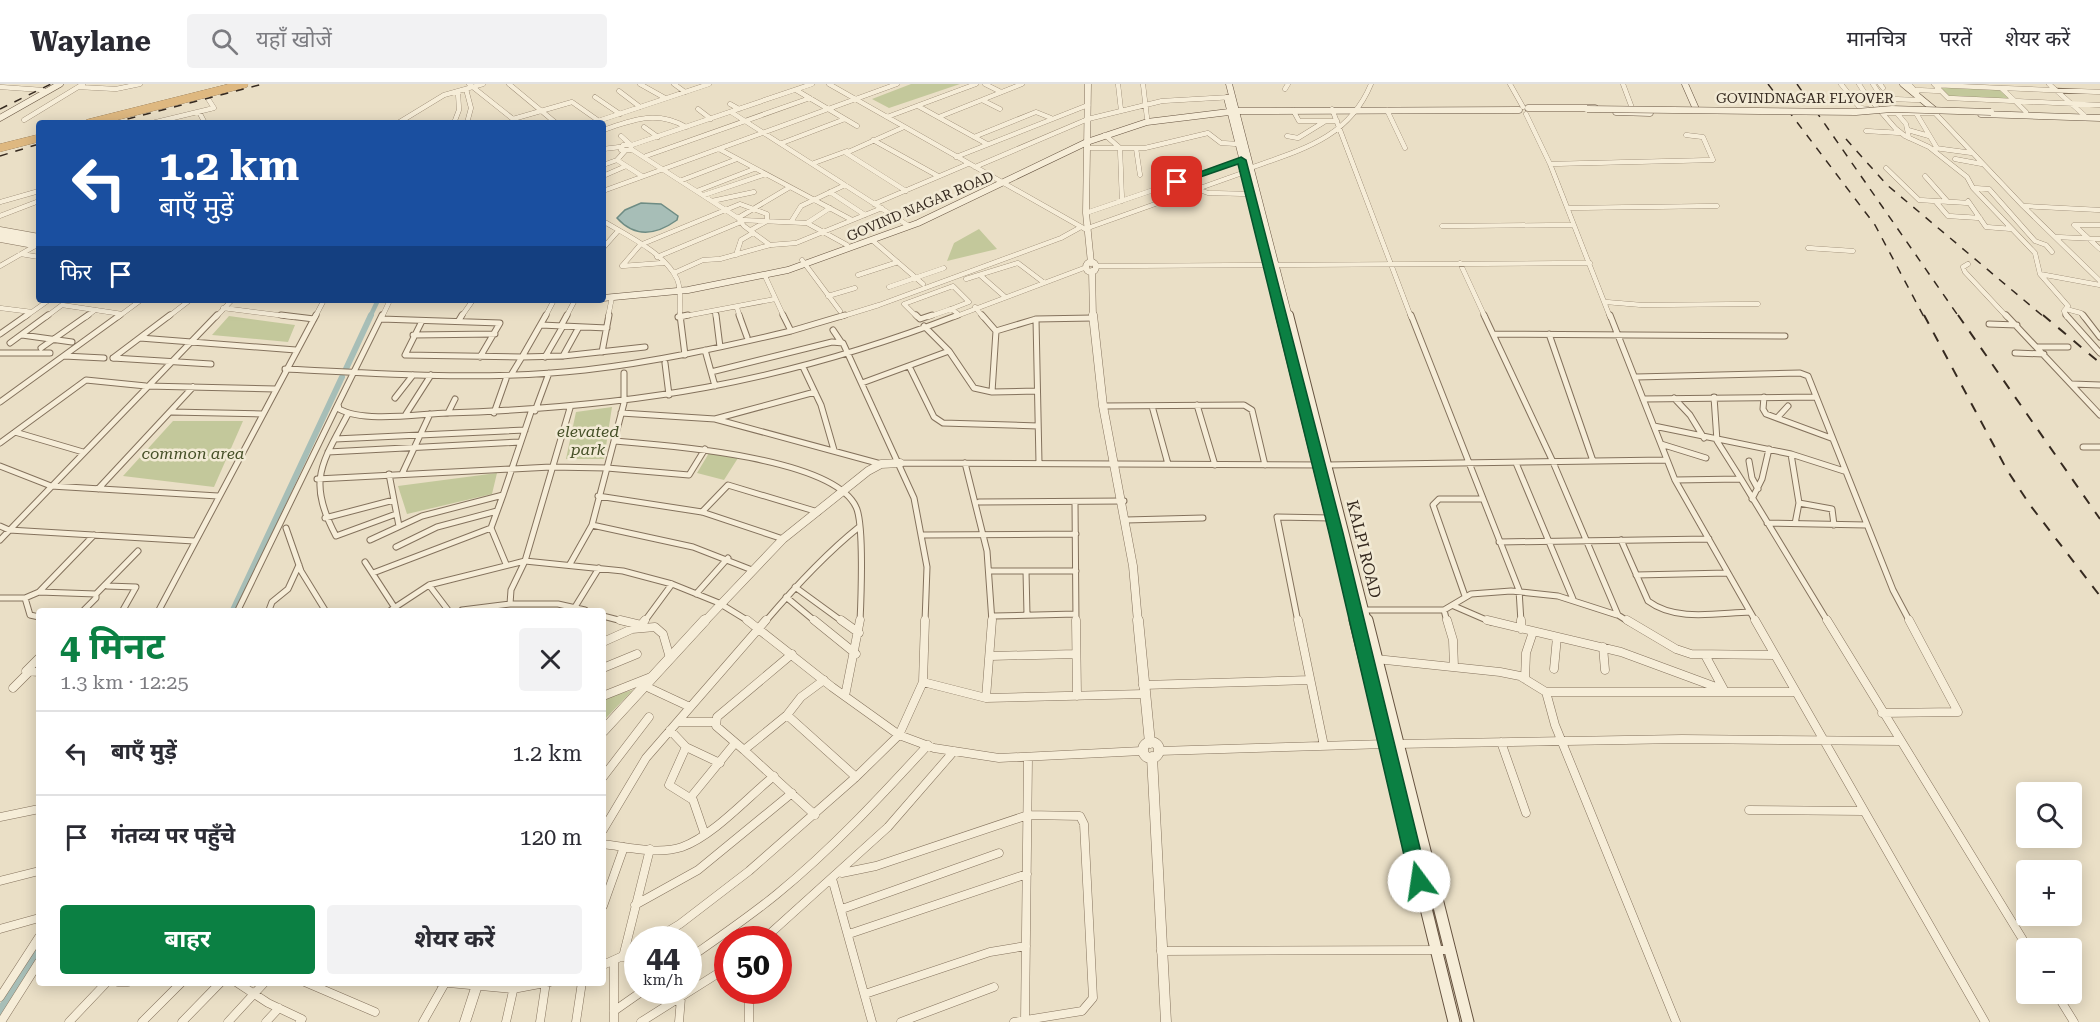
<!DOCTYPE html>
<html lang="hi">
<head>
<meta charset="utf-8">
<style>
	:root { --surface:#fff; --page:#f2f2f3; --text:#2b2b33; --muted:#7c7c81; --line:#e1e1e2; --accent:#0b8043 }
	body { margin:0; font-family:"Roboto Serif","Noto Sans Devanagari",serif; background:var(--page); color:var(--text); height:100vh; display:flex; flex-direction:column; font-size:22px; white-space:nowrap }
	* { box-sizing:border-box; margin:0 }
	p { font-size:20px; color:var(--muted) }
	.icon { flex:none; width:33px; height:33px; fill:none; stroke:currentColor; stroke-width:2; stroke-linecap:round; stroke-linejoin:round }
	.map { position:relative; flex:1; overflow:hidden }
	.details { position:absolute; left:36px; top:524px; width:570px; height:378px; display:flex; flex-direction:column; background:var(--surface); border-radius:6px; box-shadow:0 3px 15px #0003 }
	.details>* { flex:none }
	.hud { position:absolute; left:36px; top:36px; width:570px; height:183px; border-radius:6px; box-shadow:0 3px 15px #0003; background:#1a4fa0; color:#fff; overflow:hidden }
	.fabs { position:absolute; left:2016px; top:698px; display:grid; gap:12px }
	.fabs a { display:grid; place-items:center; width:66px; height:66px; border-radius:6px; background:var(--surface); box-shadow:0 3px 15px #0003; font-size:30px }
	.speed { position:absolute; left:624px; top:842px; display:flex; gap:12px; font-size:30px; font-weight:700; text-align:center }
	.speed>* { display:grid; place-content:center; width:78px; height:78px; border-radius:50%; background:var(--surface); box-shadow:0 3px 15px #0003; line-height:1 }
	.speed small { font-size:15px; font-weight:400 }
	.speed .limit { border:9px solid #d22; background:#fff; color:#111 }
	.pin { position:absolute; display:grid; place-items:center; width:51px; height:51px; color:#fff; margin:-26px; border-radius:12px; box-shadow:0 3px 9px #0006 }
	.me { position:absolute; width:66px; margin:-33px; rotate:346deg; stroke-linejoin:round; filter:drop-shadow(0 0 4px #0008) }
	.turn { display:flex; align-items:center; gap:21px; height:126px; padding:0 24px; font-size:27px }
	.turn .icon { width:78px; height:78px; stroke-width:2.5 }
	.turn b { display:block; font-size:42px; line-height:51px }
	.then { display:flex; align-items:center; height:57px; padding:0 24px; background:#0003; gap:12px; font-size:22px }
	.round { display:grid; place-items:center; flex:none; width:63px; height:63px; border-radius:6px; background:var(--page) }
	.head { display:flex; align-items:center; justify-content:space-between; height:102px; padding:0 24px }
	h1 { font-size:36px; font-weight:700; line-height:45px; color:var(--accent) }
	.button { display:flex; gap:12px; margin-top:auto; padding:12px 24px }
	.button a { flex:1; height:69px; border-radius:6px; background:var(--accent); color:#fff; font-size:24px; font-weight:700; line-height:69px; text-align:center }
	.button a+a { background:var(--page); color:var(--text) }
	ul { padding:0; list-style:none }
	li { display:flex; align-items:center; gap:18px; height:84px; padding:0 24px; border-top:2px solid var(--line) }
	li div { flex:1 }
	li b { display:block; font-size:22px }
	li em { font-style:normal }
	header { display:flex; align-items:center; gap:36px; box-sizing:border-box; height:84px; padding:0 30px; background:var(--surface); border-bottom:2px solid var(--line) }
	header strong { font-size:28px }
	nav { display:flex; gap:33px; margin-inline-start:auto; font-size:21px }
	.search { width:420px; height:54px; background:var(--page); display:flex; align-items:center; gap:15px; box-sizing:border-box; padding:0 21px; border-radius:6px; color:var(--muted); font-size:22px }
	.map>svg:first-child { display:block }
	.green { fill:#c3c89b }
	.water { fill:#a7beb7; stroke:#6e8c84; stroke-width:1.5 }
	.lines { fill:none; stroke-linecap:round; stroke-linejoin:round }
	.canal-far2 { stroke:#a7beb7; stroke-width:4.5 }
	.canal-far1 { stroke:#a7beb7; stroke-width:6 }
	.canal { stroke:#a7beb7; stroke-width:8 }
	.minor-far2-casing { stroke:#84725d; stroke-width:5 }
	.minor-far1-casing { stroke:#84725d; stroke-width:7 }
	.minor-casing { stroke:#84725d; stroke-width:9 }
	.tertiary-far2-casing { stroke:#84725d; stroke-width:7 }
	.tertiary-far1-casing { stroke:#84725d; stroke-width:9 }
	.tertiary-casing { stroke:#84725d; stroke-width:11 }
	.secondary-far2-casing { stroke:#665340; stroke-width:7 }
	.secondary-far1-casing { stroke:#665340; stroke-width:10 }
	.secondary-casing { stroke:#665340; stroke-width:13 }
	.trunk-casing { stroke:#524031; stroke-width:8 }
	.minor-far2 { stroke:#f6edd8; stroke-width:4.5 }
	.minor-far1 { stroke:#f6edd8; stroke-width:5 }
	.minor { stroke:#f6edd8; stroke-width:8 }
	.tertiary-far2 { stroke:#f6edd8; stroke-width:6 }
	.tertiary-far1 { stroke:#f6edd8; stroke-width:8 }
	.tertiary { stroke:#f6edd8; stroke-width:10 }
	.secondary-far2 { stroke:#f6edd8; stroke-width:6 }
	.secondary-far1 { stroke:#f6edd8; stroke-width:8 }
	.secondary { stroke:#f6edd8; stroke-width:11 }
	.trunk { stroke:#deb880; stroke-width:8 }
	.rail-far1 { stroke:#362a20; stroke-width:1.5; stroke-dasharray:8 8; stroke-linecap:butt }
	.rail { stroke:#362a20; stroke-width:2; stroke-dasharray:10 10; stroke-linecap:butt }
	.secondary-bridge-casing { stroke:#665340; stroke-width:7; stroke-linecap:butt }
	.secondary-bridge { stroke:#f6edd8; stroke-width:6 }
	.route { fill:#0b8043; stroke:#07532c; stroke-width:1.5 }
	.labels { text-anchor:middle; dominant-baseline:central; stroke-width:5; stroke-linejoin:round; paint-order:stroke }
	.far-street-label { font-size:14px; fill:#362a20; stroke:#f2ead5 }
	.park-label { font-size:16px; font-style:italic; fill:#465028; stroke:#f2ead5 }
	.street-label { font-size:16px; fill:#362a20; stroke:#f2ead5 }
</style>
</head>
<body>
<header>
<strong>Waylane</strong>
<div class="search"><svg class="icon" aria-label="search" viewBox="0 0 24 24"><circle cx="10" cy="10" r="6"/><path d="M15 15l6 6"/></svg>यहाँ खोजें</div>
<nav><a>मानचित्र</a><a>परतें</a><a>शेयर करें</a></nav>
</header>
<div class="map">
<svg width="2100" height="938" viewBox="0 0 2100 938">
	<rect width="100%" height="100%" fill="#eadfc6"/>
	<path class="green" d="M911 0H960L889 24 872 15Z
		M1937 2 2000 5 2014 16 1948 14Z
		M979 145 997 165 947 177 954 159Z
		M229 232 295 241 288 258 212 251Z
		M612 323 604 375H566L576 328Z
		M173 337H243L214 403 123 392Z
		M709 369 738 374 724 396 697 389Z
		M497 389 492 410 407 430 398 402Z
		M633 606 606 634 603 638V614Z"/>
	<path class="water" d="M641 119 661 120 678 132 677 136C656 151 635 154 617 134L625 126Z"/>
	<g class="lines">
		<path class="canal-far2" d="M370 233 378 216"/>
		<path class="canal-far1" d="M345 287 371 231
			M233 526 342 293"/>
		<path class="canal" d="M0 927 39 865"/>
		<defs>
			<path id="minor-far2" d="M469 0 513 35 572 18 599 37
				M509 0 556 39
				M640 0 665 14
				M674 0 685 8
				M829 0 1085 145 1245 88
				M985 0 1001 8
				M1118 0 1121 26
				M1143 0 1147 34
				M1510 0 1523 23
				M1623 0 1632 24
				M1841 0 1860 24 1868 25
				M1859 0 1868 14
				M1880 0 1883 4
				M1909 0 1917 9
				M1934 0 1948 14 2015 17 2001 4 1935 1
				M2049 0 2084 31
				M0 3 43 6
				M78 3 116 5 140 0
				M2002 4 2100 8
				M466 5 471 24 467 39
				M1285 5 1288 0
				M796 6 857 42
				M1915 6 1941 7
				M619 7 640 23
				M1866 11H1880L1873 0
				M1880 11 1890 15 1920 16
				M595 13 620 30
				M1853 14 1870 15 1895 44 1905 52 1929 63 1967 93 1973 104 2035 169 2040 190 2100 201
				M982 16 1000 25
				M730 20 739 25
				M918 22 987 60
				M698 25 711 35
				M1332 25 1411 233
				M1293 26 1299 37H1337
				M1387 26 1405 64
				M199 28 205 39
				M731 28 909 142
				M1896 28 1906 40 1909 54
				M1934 28 2023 122 2100 197
				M2026 28 2015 17 2100 21
				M1884 29H1935
				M1916 29 1937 64
				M1526 30 1550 80 1610 233
				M887 33 976 0
				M939 33 1022 0
				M24 36 83 0
				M152 39 214 24 205 10
				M398 39 444 11 483 0
				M454 39 459 26 458 8
				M592 39 709 0
				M644 43 658 53
				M904 43 846 69 906 107
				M603 46C633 36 656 26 686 43
				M1908 46 1929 52
				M1866 47 1901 49
				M1105 51 1120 64 1122 117
				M621 52 630 60
				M1287 52 1298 54 1324 38
				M974 53 1036 28 1051 34
				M873 56 938 92
				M782 59 845 35
				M623 61H632L630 66H621Z
				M632 61 812 0
				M1087 64H1145L1208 49 1221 59 1238 60
				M1136 64 1140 91
				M1935 64 1972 69
				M603 65 620 63
				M631 65 738 134 744 142 770 161
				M719 65 852 136
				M646 72 810 14
				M956 73 1088 21
				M1955 75 1982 80
				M617 76 642 92
				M814 79 847 67
				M1550 80 1713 76 1703 53 1686 51
				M603 81 617 76 625 67
				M975 83 1088 35 1162 17 1232 13
				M1250 84C1301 66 1349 54 1371 0
				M1886 84 1919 116 1969 119
				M603 92 626 82
				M1925 92 1948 118
				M682 96 737 75
				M1974 104 1989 105 2035 157 2046 161 2052 168
				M1197 105 1208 109 1251 110
				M603 107 897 0
				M697 107 754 85
				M830 108 865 131
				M704 111 766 90
				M712 117 754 108
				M1968 117 1986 143 2012 145
				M0 118 39 107
				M1936 118 1948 132 1980 134
				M874 120 968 80
				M2024 122 2100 126
				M1568 124 1717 122
				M1086 129 1241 76
				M0 132 39 117
				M738 134 790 103
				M740 136 807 139 847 161
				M603 137C626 151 665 169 677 195 682 206 679 221 680 233
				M791 138 801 122 845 101
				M807 139 830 124
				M2100 141H2074L2100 165
				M1442 142 1574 141
				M2056 153 2100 155
				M872 156 923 200
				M603 164 618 147
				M1808 164 1853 167
				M21 170 39 173
				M736 171 741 156 753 149
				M657 173 741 138
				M802 176 840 227
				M1460 179 1485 233
				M1968 180 1963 183 1965 188 2007 233
				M0 182 35 162
				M622 182 640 161 740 120 767 130V137L751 146
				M622 182 663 179
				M1098 182 1590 179
				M674 189 703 176 720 175 770 161 796 159 882 124
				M2040 190 2068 222 2064 227 2067 233
				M858 191 898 178
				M980 191 1004 212
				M765 192 784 233
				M966 195 1018 179 1043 198
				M889 203 944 184
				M828 212 855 204
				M1606 218 1642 221 1758 220
				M975 223 983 233
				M0 224 32 228
				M223 224 294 233
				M737 224 740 233
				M951 225 957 229
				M2066 225 2081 229 2084 233
				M715 227 716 233
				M25 233 49 216
				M46 233 62 221 122 230
				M86 233 95 226
				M118 233 141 216
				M168 233 190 216
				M216 233 232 216
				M315 233 324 216
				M382 233 390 216
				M461 233 473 216
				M545 233 554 216
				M566 233 575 216
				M608 233 612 213
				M680 233 775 215
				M840 233 879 221 1061 154 1081 143
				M917 233 904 220 953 202 969 218 951 225
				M928 233 951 225
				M954 233 1084 184"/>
			<path id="minor-far1" d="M281 231 314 235
				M382 231 338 320 339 325C364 339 418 330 447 329 634 323 782 299 958 231
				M680 231 685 271
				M716 231 720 263
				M739 231 747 253
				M783 231 791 247 845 231
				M916 231 920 235 932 231
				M982 231 996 247 1036 235
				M1411 231 1519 506 1521 538
				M1484 231 1553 378 1618 531 1629 538
				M1610 231 1675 396 1756 538
				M2006 231 2100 331
				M2066 231 2100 269
				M2083 231 2100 253
				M678 233 688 231
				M381 235 500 239 480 273
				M459 236 462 231
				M422 237 405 271 522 273 546 231
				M1989 240 2017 241
				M541 241 607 244
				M561 242 567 231
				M924 242 949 267 974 304 992 308
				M833 246 841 258
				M996 247 992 308 1037 307
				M0 250 27 231
				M1493 250 1785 252
				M1549 250 1593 377
				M22 251 72 258
				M413 251 495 250
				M140 254 296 266
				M10 259 48 231
				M2038 263H2068
				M41 264 88 231
				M705 266 715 302
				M602 268 609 231
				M0 269H50
				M2015 269 2044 270
				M64 272 104 274
				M563 272 579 243
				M545 273 563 242
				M113 274 211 280
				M113 274 170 231
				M665 279 669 311
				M909 282 934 333 943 339 1038 342
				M803 283 821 321 834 366
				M285 285C385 290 486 297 585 286 655 278 723 263 791 247
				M711 288 832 258 843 259 914 414 927 483 925 538
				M511 291 522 273 563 272 645 263
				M1636 293 1800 289 1808 292 1893 506 1910 538
				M862 299 949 267
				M2072 300 2100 301
				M1764 313 1763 325 1766 330 1831 354
				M395 314 413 291
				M1674 314 1690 331 1704 354
				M1643 315 1815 313
				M0 318 120 231
				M1197 321 1215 381
				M1103 322 1244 321 1252 326 1265 381
				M1152 322 1168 380
				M570 324 525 477 511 506 510 520H558L585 526
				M535 327 549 289
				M171 328 262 330
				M448 329 455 315
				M494 329 506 295
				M621 329 715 335 881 380
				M348 330C321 381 307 397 336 452L396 430
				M406 330 431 291
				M1777 334 1788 322
				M715 335 815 308
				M1654 342 1791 370 1844 387
				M15 348 83 368
				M335 355 525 346
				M614 357C665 361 833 373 856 423 864 439 861 516 860 538
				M0 359 86 296 146 302 276 305
				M1661 360 1706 374
				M2083 363H2100
				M328 368 520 358
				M1791 370 1799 419 1795 440
				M1749 377 1752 394 1758 405
				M900 379 1327 381 1666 376
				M965 379 987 467 992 538
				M1039 379 1036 235 1093 234
				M1516 379 1573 515
				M0 382 51 402 218 412
				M389 390 399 442
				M402 390 430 330
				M317 395 551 383 607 384 689 391 705 365
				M1741 395 1828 538
				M1675 396 1741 395 1717 357 1714 313
				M98 405 193 303
				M503 411 531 328
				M598 412 702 428 783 455
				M1752 415 1762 395 1769 365
				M979 418 1124 417
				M1075 418 1076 538
				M1799 419 1832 425 1834 441
				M702 428 728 401 818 428
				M325 434 394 416
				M1126 436 1203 434
				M1767 439 1866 441
				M592 441 693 463 752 486
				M0 442 9 446 194 457
				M286 444 301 487 325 526
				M923 451 1076 450
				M0 456 217 231
				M370 456 422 432 503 411 491 444 506 480
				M1621 456 1648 517C1676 538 1717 529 1750 528
				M1499 458 1709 455
				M396 463 437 443 497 427
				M365 478 395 524
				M570 480 592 441 624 319V289
				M991 487H1076
				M1026 487 1027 531
				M373 489 491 444
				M1636 491 1728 489
				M429 501 448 526
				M107 502 136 503 123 526
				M795 503 843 538
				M39 508 96 510V514L84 526
				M96 510 138 467
				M696 510 728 474
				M1465 512 1433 421 1439 415H1481
				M786 513 816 538
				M0 514H25L39 508 94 451
				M25 514 30 531 39 533
				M1454 522 1491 538
				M575 523 599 484
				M159 526 316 231
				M238 526 338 320
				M269 526 272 518 288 505 299 481
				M391 526 429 501 525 477 623 487 672 500 719 519 750 538
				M462 526 510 520
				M1363 526H1444L1471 510 1511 507 1558 512 1617 531
				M1444 526 1447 538
				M603 532 626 538
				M994 532 1076 530
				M644 538 672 500
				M765 538C794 504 824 471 859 443
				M1298 538 1277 433 1332 434"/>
			<path id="minor" d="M620 536 641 541 645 536
				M747 536 832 603 899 651 934 664 999 674 1142 667
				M814 536 856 570
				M841 536 859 549
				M1076 536 1077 612
				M1298 536 1324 662
				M1447 536 1453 556 1454 583
				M1487 536 1621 568 1724 606 1705 571
				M1521 536V545
				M1627 536 1676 565 1691 570 1774 571
				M1755 536 1985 938
				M1827 536 2028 864
				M603 558 632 545 655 543 663 550 670 574
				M1603 563 1605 586
				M991 572 1076 570
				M39 574 26 587 39 588
				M1376 575 1500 588 1520 592 1546 608 1555 641 1676 938
				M603 584 637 570
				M1554 585 1557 553
				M1525 595 1526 569 1533 548
				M923 598 986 614 1144 610
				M1143 601 1310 596
				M645 602 690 623
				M13 604 30 587
				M1546 608H1795
				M603 612 651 593
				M845 612 860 536
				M986 614 992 536
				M1882 629 1958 628 1909 536
				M787 631 856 693
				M678 638H714
				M670 646 686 663 669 701 693 716 704 748
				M1501 658 1526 729
				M1396 660 1682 655 1900 657
				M686 663 720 679
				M744 666 716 642 717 633 792 570
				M1159 667 1386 660
				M603 693 649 633
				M691 713 735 659
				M1749 726 1863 727
				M815 731 744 666 787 631 801 613 824 596
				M0 733 39 725
				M603 746 646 674 766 536
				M603 760C628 763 658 771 682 763 713 752 748 713 774 692
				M842 789 876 782 1028 731 1080 732 1084 740 1093 914 1082 927 1014 938
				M0 797 39 787
				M833 798 872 938
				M635 821 698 786 792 709
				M603 822 624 763
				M842 825 999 769
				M0 845 39 834
				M849 850 1027 790
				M655 855 680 840 749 787 856 693 899 651 923 598 925 536
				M764 855 888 743 954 667
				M1161 867 1450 866
				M623 873 650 765
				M688 875C718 854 749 833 777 810 832 765 880 713 928 661
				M614 877V938
				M603 881 638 865
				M118 898H128
				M236 898 268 919 302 935 300 938
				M305 898 375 928
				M438 898 513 905 550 898
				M749 906V938
				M2056 909 2074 938
				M865 910 990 868 1026 862
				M0 913 39 853
				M614 927 644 906
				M1025 937 1028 674
				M1 938 39 878
				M69 938 107 898
				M142 938 182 898
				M182 938 221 898
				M228 938 265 898
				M266 938 279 924
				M423 938 445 899
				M506 938 515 898
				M540 938 546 898
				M576 938 582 898
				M641 938 728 883
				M679 938 681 914
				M901 938 994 903"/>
			<path id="tertiary-far2" d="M1088 0 1086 129 1091 179
				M0 146 39 153
				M0 155 39 162
				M1086 183a5 5 0 1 1 10 0a5 5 0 1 1-10 0Z
				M1092 187 1093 233"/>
			<path id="tertiary-far1" d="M1093 231 1103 322 1133 482 1138 538
				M704 538 783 455 868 387 881 380 900 379"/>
			<path id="tertiary" d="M1138 536 1150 659
				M603 647 705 536
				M1143 666a8 8 0 1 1 16 0a8 8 0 1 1-16 0Z
				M1152 673 1166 938
				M465 938 478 898"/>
			<path id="secondary-far2" d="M1229 0 1289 233
				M1685 0 1696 25
				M1903 0 1937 28
				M1227 14 1250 105
				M1528 24H1595
				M1616 28 1650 29
				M1981 30 2100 34
				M0 34 60 0
				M1259 145 1281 233
				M0 151 39 158
				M603 214 688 206 788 186 918 139 1087 58 1147 38 1237 27 1519 26"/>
			<path id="secondary-far1" d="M1280 231 1356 538
				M1289 231 1367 538"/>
			<path id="secondary" d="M1355 536 1454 938
				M1367 536 1468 938"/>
			<path id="trunk" d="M89 39 244 0
				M0 64 39 54"/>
		</defs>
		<use href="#minor-far2" class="minor-far2-casing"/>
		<use href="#minor-far1" class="minor-far1-casing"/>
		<use href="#minor" class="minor-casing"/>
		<use href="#tertiary-far2" class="tertiary-far2-casing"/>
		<use href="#tertiary-far1" class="tertiary-far1-casing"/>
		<use href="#tertiary" class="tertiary-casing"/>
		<use href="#secondary-far2" class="secondary-far2-casing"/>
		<use href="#secondary-far1" class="secondary-far1-casing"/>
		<use href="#secondary" class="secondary-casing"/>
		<use href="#trunk" class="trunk-casing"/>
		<use href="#minor-far2" class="minor-far2"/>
		<use href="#minor-far1" class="minor-far1"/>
		<use href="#minor" class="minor"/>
		<use href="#tertiary-far2" class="tertiary-far2"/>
		<use href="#tertiary-far1" class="tertiary-far1"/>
		<use href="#tertiary" class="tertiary"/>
		<use href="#secondary-far2" class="secondary-far2"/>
		<use href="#secondary-far1" class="secondary-far1"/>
		<use href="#secondary" class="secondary"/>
		<use href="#trunk" class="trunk"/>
		<path class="rail-far1" d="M1768 0 1875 141 1924 233
			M1797 0 1959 233
			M0 25 51 0
			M112 39 263 0
			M1846 55 1887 101 2044 233
			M0 72 39 60"/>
		<path class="rail" d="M1924 231 2007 386 2030 421 2100 512
			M1958 231 2100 435
			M2043 231 2100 279"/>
		<defs>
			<path id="secondary-bridge" d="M1587 25 1856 28 1892 25 1991 28"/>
		</defs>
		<use href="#secondary-bridge" class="secondary-bridge-casing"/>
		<use href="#secondary-bridge" class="secondary-bridge"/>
	</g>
	<path class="route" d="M1241 73 1246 76 1343 449 1428 797 1425 802 1419 805 1413 802 1410 797 1329 449 1238 80 1180 100 1172 98Z"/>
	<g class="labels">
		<g class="far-street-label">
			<text x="1805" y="14">GOVINDNAGAR FLYOVER</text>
			<text transform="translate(920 122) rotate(-23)">GOVIND NAGAR ROAD</text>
		</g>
		<g class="park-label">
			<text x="588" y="347">elevated<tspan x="588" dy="18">park</tspan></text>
			<text x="193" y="369">common area</text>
		</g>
		<g class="street-label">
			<text transform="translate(1364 465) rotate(76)">KALPI ROAD</text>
		</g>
	</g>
</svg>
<div class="fabs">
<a><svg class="icon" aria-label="search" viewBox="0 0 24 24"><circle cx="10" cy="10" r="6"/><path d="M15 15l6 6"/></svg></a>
<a>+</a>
<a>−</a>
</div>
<div class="speed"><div>44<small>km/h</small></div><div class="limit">50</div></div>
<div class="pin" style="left:1177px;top:98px;background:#d93025"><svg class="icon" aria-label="arrive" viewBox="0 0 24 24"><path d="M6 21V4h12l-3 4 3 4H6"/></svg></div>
<svg class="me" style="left:1419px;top:797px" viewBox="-20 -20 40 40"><circle r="19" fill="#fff"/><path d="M0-13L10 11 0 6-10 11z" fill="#0b8043"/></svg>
<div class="hud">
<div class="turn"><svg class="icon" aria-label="left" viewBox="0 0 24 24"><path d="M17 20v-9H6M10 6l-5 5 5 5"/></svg><div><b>1.2 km</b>बाएँ मुड़ें</div></div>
<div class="then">फिर<svg class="icon" aria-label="arrive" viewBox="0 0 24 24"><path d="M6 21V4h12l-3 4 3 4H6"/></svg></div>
</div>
<section class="details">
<div class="head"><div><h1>4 मिनट</h1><p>1.3 km · 12:25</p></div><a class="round"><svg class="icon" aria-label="close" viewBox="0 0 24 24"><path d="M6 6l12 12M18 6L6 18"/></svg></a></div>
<ul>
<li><svg class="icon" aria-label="left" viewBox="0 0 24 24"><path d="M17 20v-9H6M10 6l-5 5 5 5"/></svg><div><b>बाएँ मुड़ें</b></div><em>1.2 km</em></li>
<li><svg class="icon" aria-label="arrive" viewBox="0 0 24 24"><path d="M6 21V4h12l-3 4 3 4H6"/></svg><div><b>गंतव्य पर पहुँचे</b></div><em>120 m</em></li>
</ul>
<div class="button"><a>बाहर</a><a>शेयर करें</a></div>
</section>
</div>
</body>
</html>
